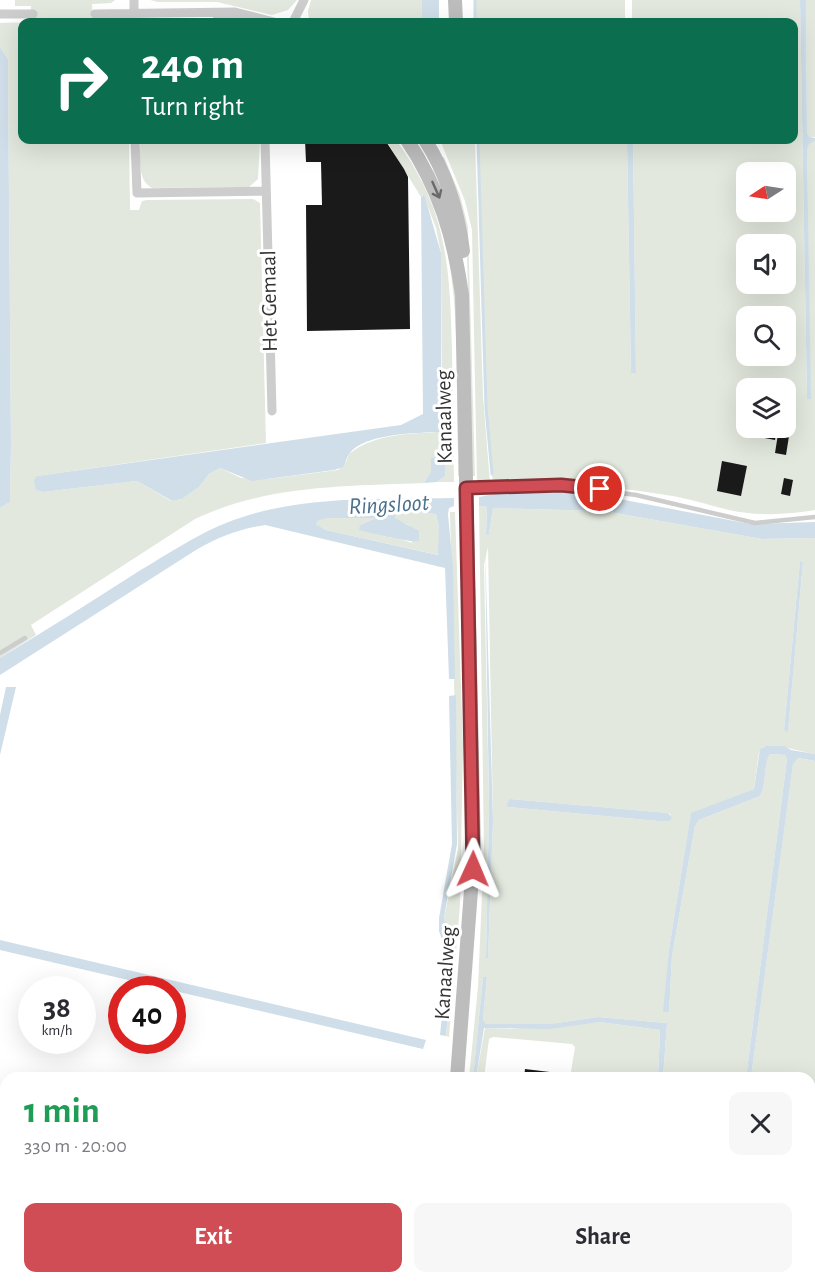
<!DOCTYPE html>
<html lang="en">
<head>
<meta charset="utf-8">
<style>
	:root { --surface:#fff; --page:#f7f7f7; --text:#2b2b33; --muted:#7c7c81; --accent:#d14d55 }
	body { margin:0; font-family:"Alegreya Sans",sans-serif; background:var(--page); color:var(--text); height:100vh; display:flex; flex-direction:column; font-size:22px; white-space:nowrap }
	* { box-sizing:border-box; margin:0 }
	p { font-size:20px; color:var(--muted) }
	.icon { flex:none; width:33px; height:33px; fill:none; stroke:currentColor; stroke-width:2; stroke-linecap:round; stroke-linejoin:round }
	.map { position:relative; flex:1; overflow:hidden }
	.details { position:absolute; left:0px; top:1072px; width:816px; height:212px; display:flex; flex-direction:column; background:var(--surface); border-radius:18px 18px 0 0; box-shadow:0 6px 24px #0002 }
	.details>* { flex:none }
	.hud { position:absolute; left:18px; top:18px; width:780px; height:126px; border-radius:12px; box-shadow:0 6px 24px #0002; background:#0b6e4f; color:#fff; overflow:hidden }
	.needle { width:39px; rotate:258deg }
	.buttons { position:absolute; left:736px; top:162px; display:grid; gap:12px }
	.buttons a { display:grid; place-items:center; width:60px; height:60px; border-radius:12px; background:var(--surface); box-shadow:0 6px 24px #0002; font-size:30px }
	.speed { position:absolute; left:18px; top:976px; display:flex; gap:12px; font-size:30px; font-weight:700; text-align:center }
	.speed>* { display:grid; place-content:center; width:78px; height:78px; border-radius:50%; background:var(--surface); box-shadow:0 6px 24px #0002; line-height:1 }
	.speed small { font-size:15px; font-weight:400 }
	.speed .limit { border:9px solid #d22; background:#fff; color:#111 }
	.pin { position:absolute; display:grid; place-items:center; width:51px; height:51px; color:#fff; margin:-26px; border:3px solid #fff; border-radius:50%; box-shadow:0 2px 6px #0007 }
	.me { position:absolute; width:66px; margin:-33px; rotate:1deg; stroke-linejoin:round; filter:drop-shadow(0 0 4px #0008) }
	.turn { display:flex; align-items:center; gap:21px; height:126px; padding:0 24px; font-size:27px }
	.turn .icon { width:78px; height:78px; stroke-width:2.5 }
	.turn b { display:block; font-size:42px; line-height:51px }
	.round { display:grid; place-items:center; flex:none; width:63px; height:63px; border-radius:12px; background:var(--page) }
	.headline { display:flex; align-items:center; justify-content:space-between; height:102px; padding:0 24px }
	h1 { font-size:36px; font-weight:700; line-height:45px; color:#1e9e55 }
	.action { display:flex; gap:12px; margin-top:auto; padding:12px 24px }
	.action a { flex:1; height:69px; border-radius:12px; background:var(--accent); color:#fff; font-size:24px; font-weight:700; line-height:69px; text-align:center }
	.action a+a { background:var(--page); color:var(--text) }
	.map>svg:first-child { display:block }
	.green { fill:#e2e8dd; fill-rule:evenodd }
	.water { fill:#cfdee8; fill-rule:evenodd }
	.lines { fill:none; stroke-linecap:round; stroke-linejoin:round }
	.stream { stroke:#cfdee8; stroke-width:3 }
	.building { fill:#1a1a1a }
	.lane { stroke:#cdcdcd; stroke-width:4.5 }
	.street { stroke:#cdcdcd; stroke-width:9 }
	.secondary { stroke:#bdbdbd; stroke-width:14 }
	.oneway { stroke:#6a6a6a }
	.route-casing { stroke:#883237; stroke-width:15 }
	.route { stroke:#d14d55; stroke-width:10 }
	.labels { text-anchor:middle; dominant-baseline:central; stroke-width:6; stroke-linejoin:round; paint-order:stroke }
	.street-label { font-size:22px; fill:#333; stroke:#fff }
	.water-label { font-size:24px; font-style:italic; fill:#49718c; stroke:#fff }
</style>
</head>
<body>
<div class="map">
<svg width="815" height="1283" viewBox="0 0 815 1283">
	<rect width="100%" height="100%" fill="#fff"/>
	<path class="green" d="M15 0H115L111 3 92 4 93 21 109 22H22V140H129L130 210H139L142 201 147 200 253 199 260 203 266 443 37 476 36 490 43 492 137 481 171 501 182 499 199 487 209 474 220 468 241 478 268 479 338 470 346 462 349 454C376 433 409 434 442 432L441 253 436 228 423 194 421 197 386 140H396C448 210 450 269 452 353 453 396 453 439 454 482H437L445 476 442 457 432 458 431 471 424 483C347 486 266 485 195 519L31 625 36 635 0 658V508L10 502 11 445 8 69V59L0 47V23L30 22 31 6H15Z
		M150 0H297L288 10 272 15 217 2H158Z
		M311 0H422V22H309L308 11Z
		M476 0H625V22H476Z
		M632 0H800L807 398 810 399 807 149 808 144 815 141V510C787 515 756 516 729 510 708 505 688 498 666 495 606 485 555 482 493 484L487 425 479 140H627L631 373 636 374 633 140H794V22H632ZM747 172H786V212H747ZM747 244H786V284H747ZM747 316H786V356H747ZM747 388H786V428H747Z
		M806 0H815V137H810L807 133Z
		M140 140H260L258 179 249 187 152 188C136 180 141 155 140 140Z
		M440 140H475L483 396 490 483 487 485 477 483 472 230 465 201Z
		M444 157 460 195 468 227 475 476H472L467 253 440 159Z
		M422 170C470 265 455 373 461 476H458V456C455 360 465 259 420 171Z
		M479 506 487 507 486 534H489L493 508 604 511 762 539 815 538V754C797 751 780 744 763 747L759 752 754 789 691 814 669 949 664 1012H669L672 956 695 826 699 820 760 796C767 783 763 766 770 754L785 755 787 759 746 1078H663L667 1023 598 1017 550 1024H486L483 1019 487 977H483L473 1078H469L478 987 484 848ZM488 547 493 821 488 958 486 959 489 804 484 565ZM800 561 803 562 788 731 784 730ZM510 799 668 813 671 815 658 821 508 807Z
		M406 511 436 514 439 528V555L326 530 316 524V521L327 518H376L360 525C374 538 394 536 412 543L409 525 395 519V513Z
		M450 512H455L463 746 460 904 449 1037 446 1036 453 954 444 919 458 848Z
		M797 758 815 761V1283H634L635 1278H810V1078H751L793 763Z
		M599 1022 660 1030 658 1078H570L575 1047 572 1044 493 1037 489 1039 484 1078H476L485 1028 510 1029Z
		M211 1278H283L282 1283H222Z
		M520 1278H620L619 1283H519Z"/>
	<path class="water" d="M422 0H439V22H422Z
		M800 0H806L807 133 810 137 815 138V141L809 144 807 149 811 399H807Z
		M0 47 8 59V69L11 445 10 502 0 508Z
		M627 140H633L636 374 631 373Z
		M424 194 441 253V432C418 433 364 433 349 454 346 458 346 463 343 467L334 470 252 481 220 468 209 474 199 487 182 499 172 501 137 481 43 492 36 490 34 480 37 476 401 425 423 414 421 197Z
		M442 456 445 458V476L437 482 424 483 431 471V458Z
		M503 492H583L750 524 815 522V538L762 539 604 511 493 508 489 534 486 535 487 507 479 506V497Z
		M454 498V506L449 508 448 514 453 568 455 679H449L445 568 265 525C239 529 219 537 196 550L0 675V658C46 630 91 602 136 573 173 551 207 527 249 515 311 496 389 499 454 498ZM406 511 436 514 439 528 438 555 326 530 316 524 317 521 327 518H376L360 525 359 530C369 533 412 543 419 541V531L395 518V513Z
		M485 545 493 821 488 958 486 959 489 804Z
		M800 561 803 562 788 732 784 730Z
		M6 687H16L0 755V715Z
		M456 695 457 844 444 918 453 954 446 1036 440 1035 448 956 439 931V918L452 844 449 696Z
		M784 746 791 750 815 754V761L798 758 793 764 751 1078H746L787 759 785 755 770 754C763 766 767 783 760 796L699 820 695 826 672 956 669 1012H663L669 949 691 813 754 789 760 749 766 746Z
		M510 799 668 813 672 818 669 821H658L508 807 507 804Z
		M0 940 426 1040 423 1049 0 950Z
		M483 977H487L483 1019 486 1024H550L598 1017 667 1023 663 1078H658L660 1030 599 1022 550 1029 484 1028 476 1078H473Z"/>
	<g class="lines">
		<path class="stream" d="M475 0V22
			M478 140 486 408 492 474"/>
	</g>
	<path class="building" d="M305 140H385L404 169 408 177 410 329 307 331 306 205H322L321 162H306Z
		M749 428 777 429 775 440 748 435Z
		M778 434 789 436 786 455 775 453Z
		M722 461 747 466 741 496 717 491Z
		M784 478 793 480 790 496 781 494Z
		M525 1069 558 1073V1078H524Z"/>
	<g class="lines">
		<path class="lane" d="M468 488 561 485 636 495 755 523 815 517
			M0 653 25 638
			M474 1283 475 1278"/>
		<path class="street" d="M0 14H33
			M95 14 235 12 274 22
			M216 14 238 22
			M134 22V0
			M293 22 304 0
			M135 140 137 193 266 191
			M265 140 272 411"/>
		<path class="secondary" d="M455 0 456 22
			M407 140C439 188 454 237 462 295L474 850 457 1078
			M425 140C447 174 458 210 463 251
			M421 1283 422 1278"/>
	</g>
	<defs><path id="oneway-shaft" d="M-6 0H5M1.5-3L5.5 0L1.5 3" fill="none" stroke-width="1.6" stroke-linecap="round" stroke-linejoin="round" transform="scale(1.5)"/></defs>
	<use class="oneway" href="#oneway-shaft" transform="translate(436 190) rotate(66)"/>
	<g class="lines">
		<defs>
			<path id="route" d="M473 869 466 488 561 485 600 489"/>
		</defs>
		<use href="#route" class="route-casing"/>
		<use href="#route" class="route"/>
	</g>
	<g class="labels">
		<g class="street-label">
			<text transform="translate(269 301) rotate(-91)">Het Gemaal</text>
			<text transform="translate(444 417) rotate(-91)">Kanaalweg</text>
			<text transform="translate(445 973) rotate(-86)">Kanaalweg</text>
		</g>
		<g class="water-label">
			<text transform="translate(389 505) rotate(-3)">Ringsloot</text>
		</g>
	</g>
</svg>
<div class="buttons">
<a><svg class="needle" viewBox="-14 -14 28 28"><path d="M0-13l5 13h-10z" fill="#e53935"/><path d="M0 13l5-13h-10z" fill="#7c7c81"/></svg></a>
<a><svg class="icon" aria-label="sound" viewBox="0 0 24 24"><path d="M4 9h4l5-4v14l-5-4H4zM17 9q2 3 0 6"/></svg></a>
<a><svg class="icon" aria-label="search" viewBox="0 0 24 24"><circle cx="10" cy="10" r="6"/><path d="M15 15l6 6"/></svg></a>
<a><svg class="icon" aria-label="layers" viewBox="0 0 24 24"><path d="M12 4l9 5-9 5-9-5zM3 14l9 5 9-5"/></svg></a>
</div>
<div class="speed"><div>38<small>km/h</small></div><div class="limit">40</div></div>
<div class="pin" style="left:600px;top:489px;background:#d93025"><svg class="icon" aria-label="arrive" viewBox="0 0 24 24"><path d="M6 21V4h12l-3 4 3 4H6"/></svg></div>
<svg class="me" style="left:473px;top:869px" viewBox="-20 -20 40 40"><path d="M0-17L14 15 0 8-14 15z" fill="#d14d55" stroke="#fff" stroke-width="4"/></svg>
<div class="hud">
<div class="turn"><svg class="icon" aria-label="right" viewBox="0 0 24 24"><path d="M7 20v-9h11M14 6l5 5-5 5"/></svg><div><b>240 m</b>Turn right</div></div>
</div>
<section class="details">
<div class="headline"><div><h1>1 min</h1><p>330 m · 20:00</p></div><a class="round"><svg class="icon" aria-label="close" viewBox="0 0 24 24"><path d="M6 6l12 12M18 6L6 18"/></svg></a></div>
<div class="action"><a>Exit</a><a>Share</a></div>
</section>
</div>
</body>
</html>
